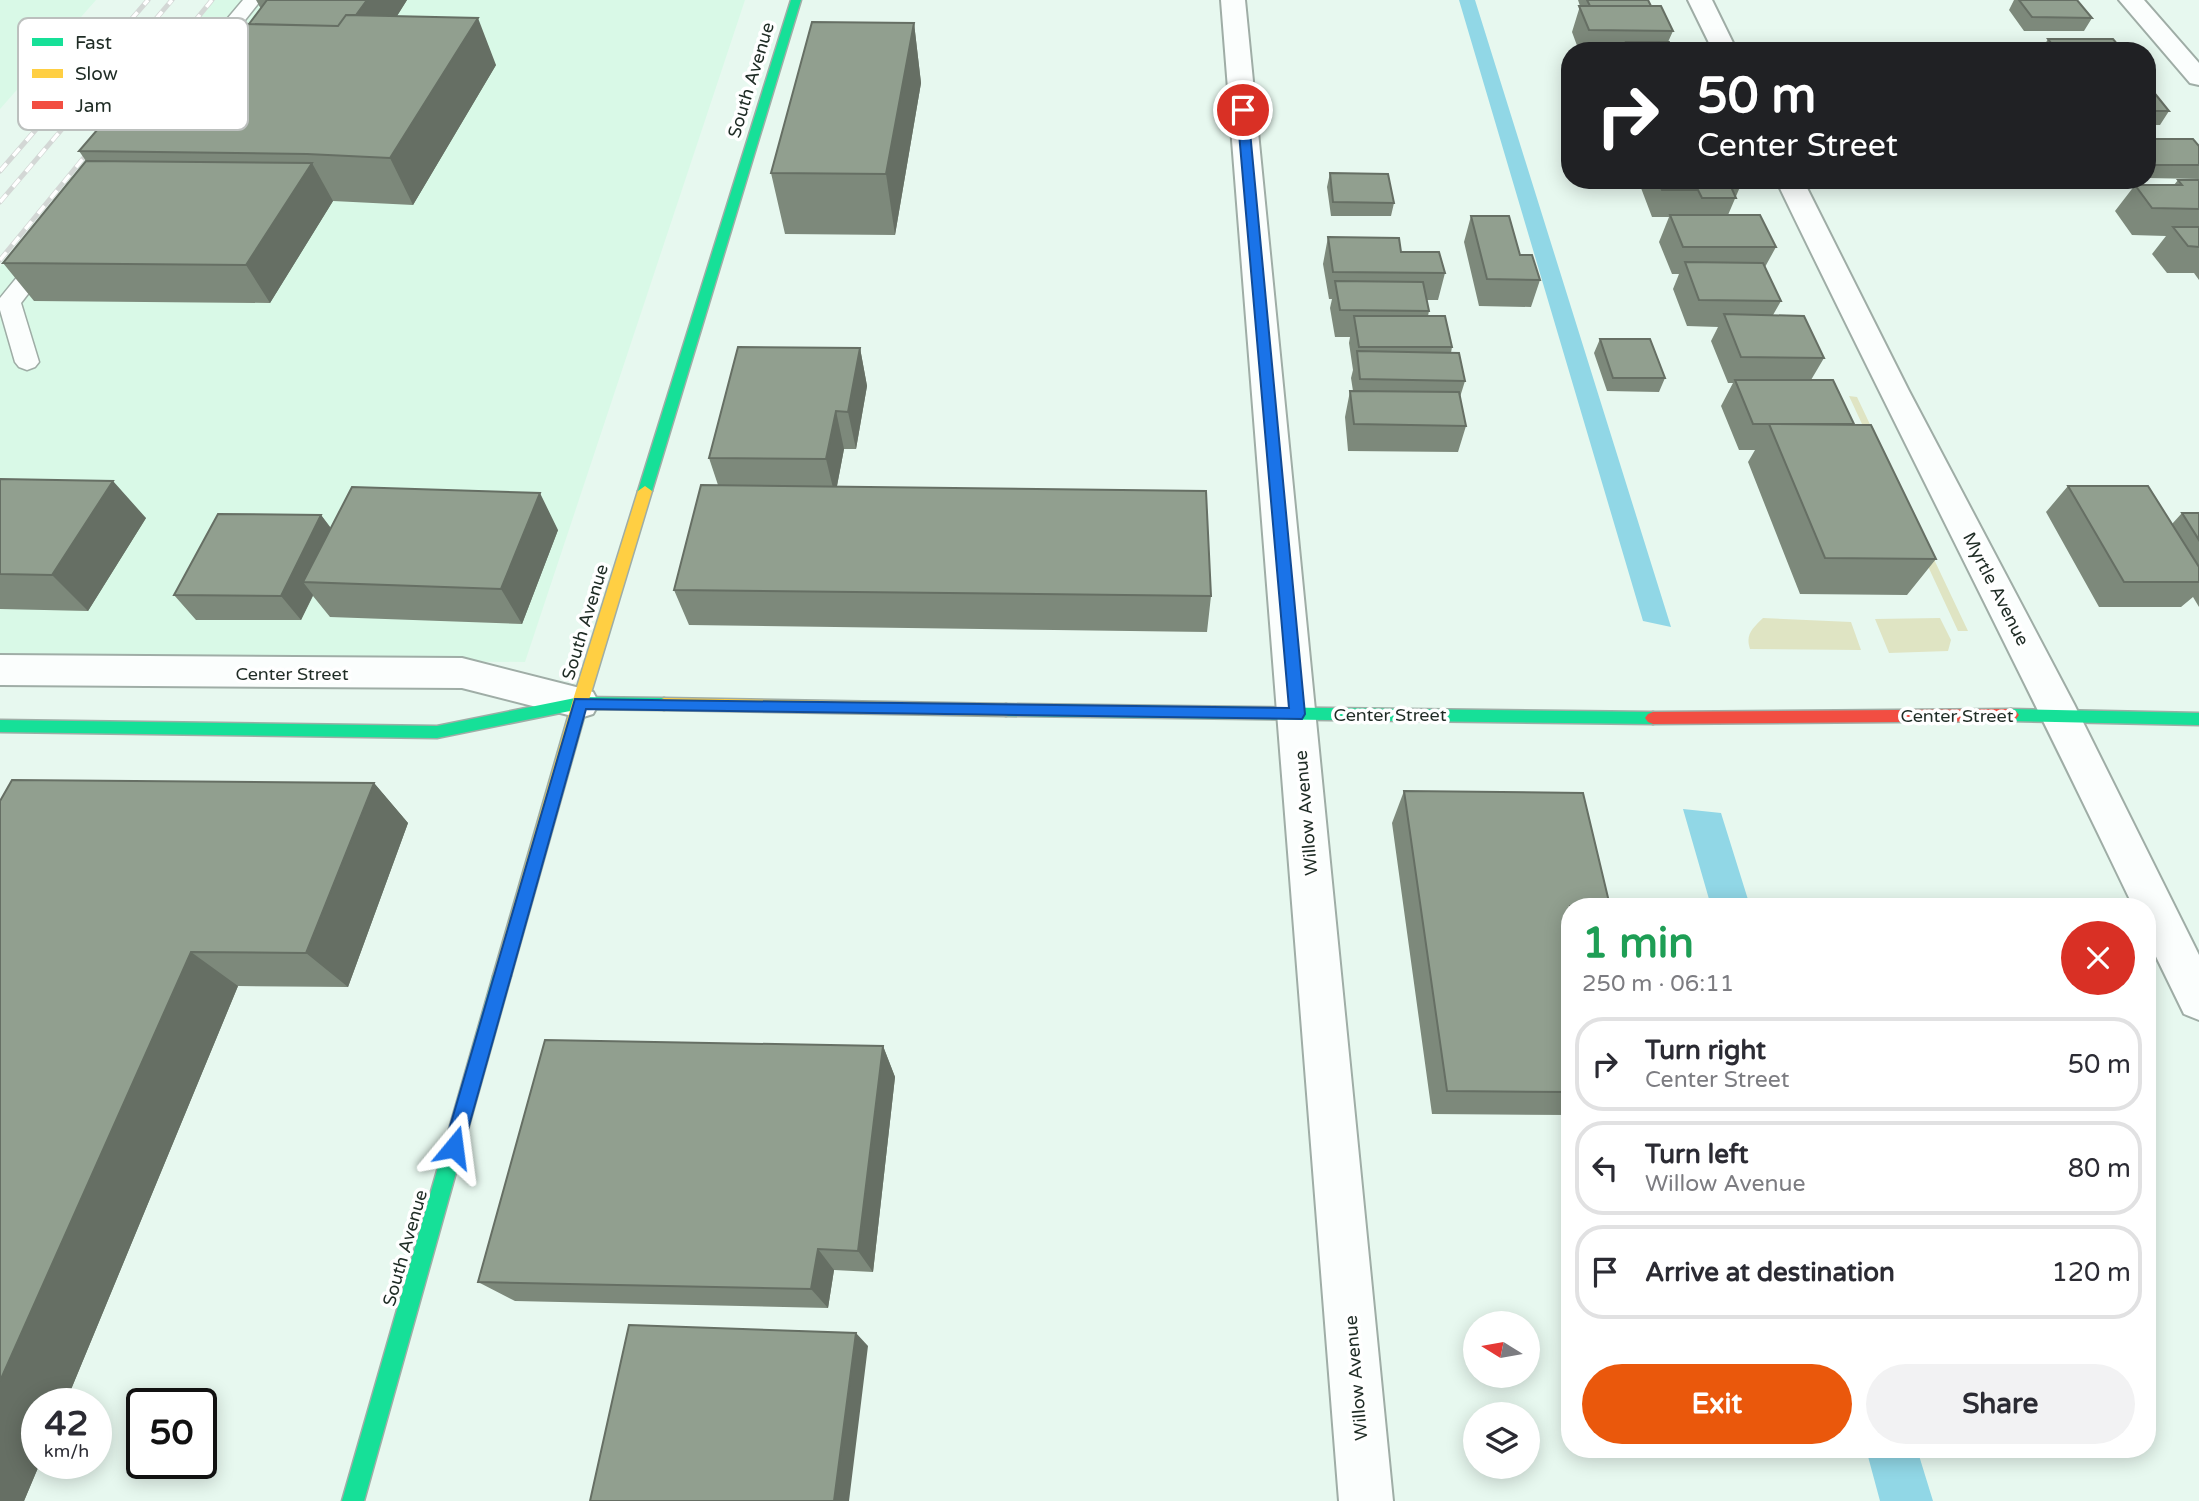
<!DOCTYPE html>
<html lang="en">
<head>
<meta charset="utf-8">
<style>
	:root { --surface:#fff; --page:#f2f2f3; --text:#2b2b33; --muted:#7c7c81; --line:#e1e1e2; --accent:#ea580c }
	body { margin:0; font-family:"Varela Round",sans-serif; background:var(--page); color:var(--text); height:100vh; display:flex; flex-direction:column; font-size:26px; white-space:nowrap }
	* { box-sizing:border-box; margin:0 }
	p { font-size:23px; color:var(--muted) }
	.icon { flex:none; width:38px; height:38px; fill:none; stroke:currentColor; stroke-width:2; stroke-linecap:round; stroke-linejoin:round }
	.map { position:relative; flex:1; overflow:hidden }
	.panel { position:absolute; left:1561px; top:898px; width:595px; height:560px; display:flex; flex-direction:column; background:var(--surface); border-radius:28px; box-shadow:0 4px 18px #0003 }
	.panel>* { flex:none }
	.top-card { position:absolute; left:1561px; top:42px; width:595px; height:147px; border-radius:28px; box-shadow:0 4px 18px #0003; background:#202124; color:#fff; overflow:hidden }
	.needle { width:46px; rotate:281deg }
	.tools { position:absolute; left:1463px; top:1311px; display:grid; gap:14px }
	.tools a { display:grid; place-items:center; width:77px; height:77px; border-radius:50%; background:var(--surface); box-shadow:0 4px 18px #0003; font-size:35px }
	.speed { position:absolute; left:21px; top:1388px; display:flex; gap:14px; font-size:35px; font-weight:700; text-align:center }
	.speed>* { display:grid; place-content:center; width:91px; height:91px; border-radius:50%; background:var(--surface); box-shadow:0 4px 18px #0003; line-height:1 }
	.speed small { font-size:18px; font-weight:400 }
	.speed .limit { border:4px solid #111; border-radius:10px; background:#fff; color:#111 }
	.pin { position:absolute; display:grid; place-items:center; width:60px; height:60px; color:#fff; margin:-30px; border:4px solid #fff; border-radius:50%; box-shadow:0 2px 7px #0007 }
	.me { position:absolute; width:77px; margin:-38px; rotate:16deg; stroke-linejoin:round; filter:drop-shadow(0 0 5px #0008) }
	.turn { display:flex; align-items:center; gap:24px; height:147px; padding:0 21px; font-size:32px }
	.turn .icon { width:91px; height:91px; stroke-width:2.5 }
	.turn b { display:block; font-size:49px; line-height:60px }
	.round { display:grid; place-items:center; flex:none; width:74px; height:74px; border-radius:37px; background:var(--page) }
	.summary { display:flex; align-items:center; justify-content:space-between; height:119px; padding:0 21px }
	h1 { font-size:42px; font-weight:700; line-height:52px; color:#1e9e55 }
	.action { display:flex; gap:14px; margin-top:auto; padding:14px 21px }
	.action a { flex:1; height:80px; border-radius:42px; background:var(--accent); color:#fff; font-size:28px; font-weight:700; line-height:80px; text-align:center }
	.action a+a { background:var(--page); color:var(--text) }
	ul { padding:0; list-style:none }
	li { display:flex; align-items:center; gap:21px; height:94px; margin:0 14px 10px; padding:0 7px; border:4px solid var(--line); border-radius:28px }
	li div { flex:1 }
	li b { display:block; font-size:26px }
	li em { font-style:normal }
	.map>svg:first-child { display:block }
	.built { fill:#d9f9e7 }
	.green { fill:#dfe4c3 }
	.water { fill:#91d7e6 }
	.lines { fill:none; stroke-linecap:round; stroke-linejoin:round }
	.lane-casing { stroke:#9fada6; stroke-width:3 }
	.street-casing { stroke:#9fada6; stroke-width:4 }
	.fast-casing { stroke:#9fada6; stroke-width:3 }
	.slow-casing { stroke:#9fada6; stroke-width:3 }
	.jam-casing { stroke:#9fada6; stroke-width:3 }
	.lane { fill:#fbfefd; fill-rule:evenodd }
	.street { fill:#fbfefd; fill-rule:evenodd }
	.fast { fill:#16e098; fill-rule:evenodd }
	.slow { fill:#ffcf43; fill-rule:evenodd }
	.jam { fill:#f24e42; fill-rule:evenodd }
	.rail-casing { stroke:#d3d7d5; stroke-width:5 }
	.rail { stroke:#fff; stroke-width:3.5; stroke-dasharray:10; stroke-linecap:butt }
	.wall { fill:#7d897b }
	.shaded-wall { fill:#666f64 }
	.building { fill:#919f8f; stroke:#666f64; stroke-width:2 }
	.route { fill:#1a73e8; stroke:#114b97; stroke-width:2 }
	.labels { text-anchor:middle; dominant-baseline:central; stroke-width:7; stroke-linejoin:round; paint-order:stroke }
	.street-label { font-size:18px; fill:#1f2c25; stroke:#fff }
	.key { fill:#fff; stroke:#bcc0be; stroke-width:2 }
	.key-label { font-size:19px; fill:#1f2c25 }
</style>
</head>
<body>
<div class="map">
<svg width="2199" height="1501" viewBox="0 0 2199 1501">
	<rect width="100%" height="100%" fill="#e7f8ef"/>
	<path class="built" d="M0 0H96L0 109Z
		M213 0H745L525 662 0 658V267Z"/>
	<path class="green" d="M1849 396 1857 397 1968 631H1958Z
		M1763 618 1851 622 1861 650 1750 649C1745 634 1753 628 1763 618Z
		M1940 618 1951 640 1948 651 1889 653 1875 619Z"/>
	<path class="water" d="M1459 0H1475L1671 627 1643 621Z
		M1683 809 1721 813 1750 906H1711Z
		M1866 1449H1917L1933 1501H1880Z"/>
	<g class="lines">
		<defs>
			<path id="lane" d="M243 0H261L215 58H201L199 54 201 50Z
				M48 247 56 249 59 254 21 303 39 362 35 367 27 370 19 367 15 362 0 310V298L40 249Z"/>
			<path id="street" d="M1221 0H1245L1393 1501H1339Z
				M1688 0H1712L1737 51H1713Z
				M2119 0H2144L2199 63V85L2190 83Z
				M1776 180H1803L1909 391 2074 704 2199 955V1020L2184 1014 2147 938V906H2133C2017 663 1893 423 1776 180Z
				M0 655 462 658 580 688 593 692 599 703 593 714 580 718 462 688 0 685Z"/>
			<path id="fast" d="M791 0H801L652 491 645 496 640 494 638 491Z
				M580 697 664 698 669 700 672 704 669 708 664 710 580 709 437 738 0 732V720L437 726Z
				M1006 704 1653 712 1658 714 1661 718 1658 722 1653 724 1006 716 1001 714 998 710 1001 706Z
				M2011 709 2199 713V725L2011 721 2006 719 2003 715 2006 711Z
				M502 968 508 970 511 976 364 1501H342L493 976 496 970Z"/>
			<path id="slow" d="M645 486 652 491 588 703 511 976 508 982 502 984 496 982 493 976 572 703 638 491Z
				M664 698 1006 704 1011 706 1014 710 1011 714 1006 716 664 710 659 708 656 704 659 700Z"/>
			<path id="jam" d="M2011 709 2016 711 2019 715 2016 719 2011 721 1653 724 1648 722 1645 718 1648 714 1653 712Z"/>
		</defs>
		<use href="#lane" class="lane-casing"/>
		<use href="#street" class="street-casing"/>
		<use href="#fast" class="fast-casing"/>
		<use href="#slow" class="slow-casing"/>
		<use href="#jam" class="jam-casing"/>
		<use href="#lane" class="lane"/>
		<use href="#street" class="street"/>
		<use href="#fast" class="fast"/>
		<use href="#slow" class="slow"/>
		<use href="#jam" class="jam"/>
		<defs>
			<path id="rail" d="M181 38 212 0
				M0 171 148 0
				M0 202 172 0
				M0 260 95 144"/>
		</defs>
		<use href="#rail" class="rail-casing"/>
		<use href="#rail" class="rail"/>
	</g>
	<path class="wall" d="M256 0H407L397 16 496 65 413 205 333 201 270 303 34 301 3 263 86 161 79 151 249 24 261 9Z
		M1578 0H1648L1651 6 1673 31 1668 42 1673 51H1579L1572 32 1580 6Z
		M2014 0H2077L2092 18 2084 31H2024L2009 10Z
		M914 23 921 83 895 235 785 234 771 173Z
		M2048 39 2123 51H2041Z
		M2147 85 2169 111 2160 125H2147Z
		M2147 139 2199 146V179L2147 178Z
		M1330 173 1394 203 1391 216H1331L1327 187Z
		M1638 180H1743L1728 215 1776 247 1765 267 1781 301 1773 315 1824 358 1811 380 1854 424 1936 559 1907 595 1800 594 1748 462 1755 450H1739L1721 406 1733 383H1728L1711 341 1718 327 1687 326 1673 289 1679 274H1672L1659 242 1669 217H1652L1641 188 1643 183H1639Z
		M2178 180H2199V280L2194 273H2167L2152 254 2166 236 2132 235 2115 211 2135 185H2174Z
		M1471 216 1520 255 1540 280 1531 307 1479 306 1464 242Z
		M1328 237 1445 273 1438 300H1427L1429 311 1428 316 1452 347 1451 353 1465 381 1460 397 1466 426 1458 452 1348 451 1345 417 1350 391H1353L1351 378 1353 370 1349 343 1350 337H1335L1330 308 1332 299H1329L1323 264Z
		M1600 339 1665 378 1659 392 1607 391 1594 353Z
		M860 348 867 386 856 449H844L837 486 1211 596 1207 632 689 625 674 590 718 485 709 458Z
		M0 479 146 518 88 611 0 609Z
		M2068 486 2172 524 2182 513H2199V607L2193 597 2181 607H2099L2046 512Z
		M321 515 331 528 558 530 522 624 330 617 313 596 301 620H196L174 595Z
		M374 783 408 823 348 987 238 986 65 1404H37L40 1463 24 1501H0V801Z
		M1404 791 1570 906V1115L1432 1114 1392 823Z
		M883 1046 895 1077 873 1272 834 1270 828 1308 515 1301 478 1282Z"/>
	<path class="shaded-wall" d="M367 0H407L361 73 343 35Z
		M478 18 496 65 413 205 390 158Z
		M914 23 921 83 895 235 886 174Z
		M312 163 333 201 270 303 246 265Z
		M860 348 867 386 856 449 848 412Z
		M836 411 844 449 835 496 826 459Z
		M113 481 146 518 88 611 52 575Z
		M540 493 558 530 522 624 501 589Z
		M321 515 340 541 303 582 313 595 301 620 281 596Z
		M374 783 408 823 348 987 306 953Z
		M191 952 238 986 65 1404H37V1463H40L24 1501H0V1381Z
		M883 1046 895 1077 873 1272 858 1251Z
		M818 1249 834 1270 828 1308 811 1289Z
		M856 1333 868 1346 849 1501H834Z"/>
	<path class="building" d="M267 0H367L356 15H346L338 26 249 24Z
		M1587 0H1648L1651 6H1590Z
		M2019 0H2077L2092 18 2032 17Z
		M1579 6H1661L1673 31 1589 30Z
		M346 15 478 18 390 158 307 154 79 151 189 23 338 26Z
		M812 22 914 23 886 174 771 173Z
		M2048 39H2113L2123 51H2057Z
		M1626 42H1669L1673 51H1604L1603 47H1628Z
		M2148 85 2169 111H2147Z
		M2147 139H2193L2199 146V165H2147Z
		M86 161 312 163 246 265 3 263Z
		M1330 173 1388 174 1394 203 1333 202Z
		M1658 180H1728L1736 198H1702L1698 190H1662Z
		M2178 180H2199V209L2152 208 2135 185H2182Z
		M1670 215H1760L1776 247H1683Z
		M1471 216H1509L1520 255H1532L1540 280 1487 279Z
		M2173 227H2199V247L2188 246Z
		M1328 237 1399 238 1401 252H1439L1445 273 1333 272Z
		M1685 262 1763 263 1781 301 1699 300Z
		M1335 281 1423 282 1429 311 1340 310Z
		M1724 314 1804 316 1824 358 1741 357Z
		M1354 316H1445L1452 347H1359Z
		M1600 339H1650L1665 378H1613Z
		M738 347 860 348 848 412 836 411 826 459 709 458Z
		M1357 351 1459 353 1465 381 1360 379Z
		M1735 380H1833L1854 424H1753Z
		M1350 391 1459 392 1466 426 1354 424Z
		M1769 424 1871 425 1936 559 1825 558Z
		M0 479 113 481 52 575 0 574Z
		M701 485 1206 491 1211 596 674 590Z
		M2068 486H2148L2199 567V582H2124Z
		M352 487 540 493 501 589 303 582Z
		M2182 513H2199V540Z
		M218 514 321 515 281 596 174 595Z
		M12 780 374 783 306 953 191 952 0 1381V801Z
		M1404 791 1583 793 1610 906H1570V1092L1447 1091Z
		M545 1040 883 1046 858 1251 818 1249 811 1289 478 1282Z
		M629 1325 856 1333 834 1501H590Z"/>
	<path class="route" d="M1243 107 1248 110 1305 714 1302 719 586 709 463 1147 461 1154 454 1156 447 1154 444 1147 575 699 1289 708 1237 110Z"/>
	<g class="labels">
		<g class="street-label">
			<text transform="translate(751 80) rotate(-73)">South Avenue</text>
			<text transform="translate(1996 589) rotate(63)">Myrtle Avenue</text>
			<text transform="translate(585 622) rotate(-73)">South Avenue</text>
			<text x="292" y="674">Center Street</text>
			<text x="1390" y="715">Center Street</text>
			<text x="1957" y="716">Center Street</text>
			<text transform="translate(1306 813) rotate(-95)">Willow Avenue</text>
			<text transform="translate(405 1248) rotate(-74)">South Avenue</text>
			<text transform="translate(1356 1378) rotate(-95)">Willow Avenue</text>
		</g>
	</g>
	<rect x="18" y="18" width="230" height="112" rx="10" class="key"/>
	<rect x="32" y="38" width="31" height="8" fill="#16e098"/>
	<rect x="32" y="69" width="31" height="9" fill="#ffcf43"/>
	<rect x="32" y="101" width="31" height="8" fill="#f24e42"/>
	<g class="key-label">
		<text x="75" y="49">Fast</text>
		<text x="75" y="80">Slow</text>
		<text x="75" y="112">Jam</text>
	</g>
</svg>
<div class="tools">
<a><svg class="needle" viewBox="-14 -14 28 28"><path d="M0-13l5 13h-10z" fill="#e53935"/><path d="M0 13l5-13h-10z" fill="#7c7c81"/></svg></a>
<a><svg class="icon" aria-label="layers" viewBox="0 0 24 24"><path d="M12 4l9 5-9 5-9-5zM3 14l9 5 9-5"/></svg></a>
</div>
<div class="speed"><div>42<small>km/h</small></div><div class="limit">50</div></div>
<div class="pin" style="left:1243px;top:110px;background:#d93025"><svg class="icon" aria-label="arrive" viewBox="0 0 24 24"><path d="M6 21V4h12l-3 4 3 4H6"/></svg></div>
<svg class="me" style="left:454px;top:1147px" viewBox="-20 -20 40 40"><path d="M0-17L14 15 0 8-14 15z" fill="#1a73e8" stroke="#fff" stroke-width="4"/></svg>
<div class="top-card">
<div class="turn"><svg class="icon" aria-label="right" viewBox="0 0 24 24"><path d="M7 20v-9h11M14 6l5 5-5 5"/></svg><div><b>50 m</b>Center Street</div></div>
</div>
<section class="panel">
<div class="summary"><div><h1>1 min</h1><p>250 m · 06:11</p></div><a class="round" style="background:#d93025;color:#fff"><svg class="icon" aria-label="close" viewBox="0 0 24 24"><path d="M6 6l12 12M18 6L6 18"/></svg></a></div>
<ul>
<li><svg class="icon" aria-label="right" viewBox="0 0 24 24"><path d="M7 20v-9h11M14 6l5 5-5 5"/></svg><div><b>Turn right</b><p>Center Street</p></div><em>50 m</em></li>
<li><svg class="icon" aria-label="left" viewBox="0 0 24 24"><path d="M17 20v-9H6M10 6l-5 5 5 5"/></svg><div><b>Turn left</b><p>Willow Avenue</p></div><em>80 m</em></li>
<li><svg class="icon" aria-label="arrive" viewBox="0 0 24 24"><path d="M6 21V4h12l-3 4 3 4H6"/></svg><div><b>Arrive at destination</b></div><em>120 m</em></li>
</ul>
<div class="action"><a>Exit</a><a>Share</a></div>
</section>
</div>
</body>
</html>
